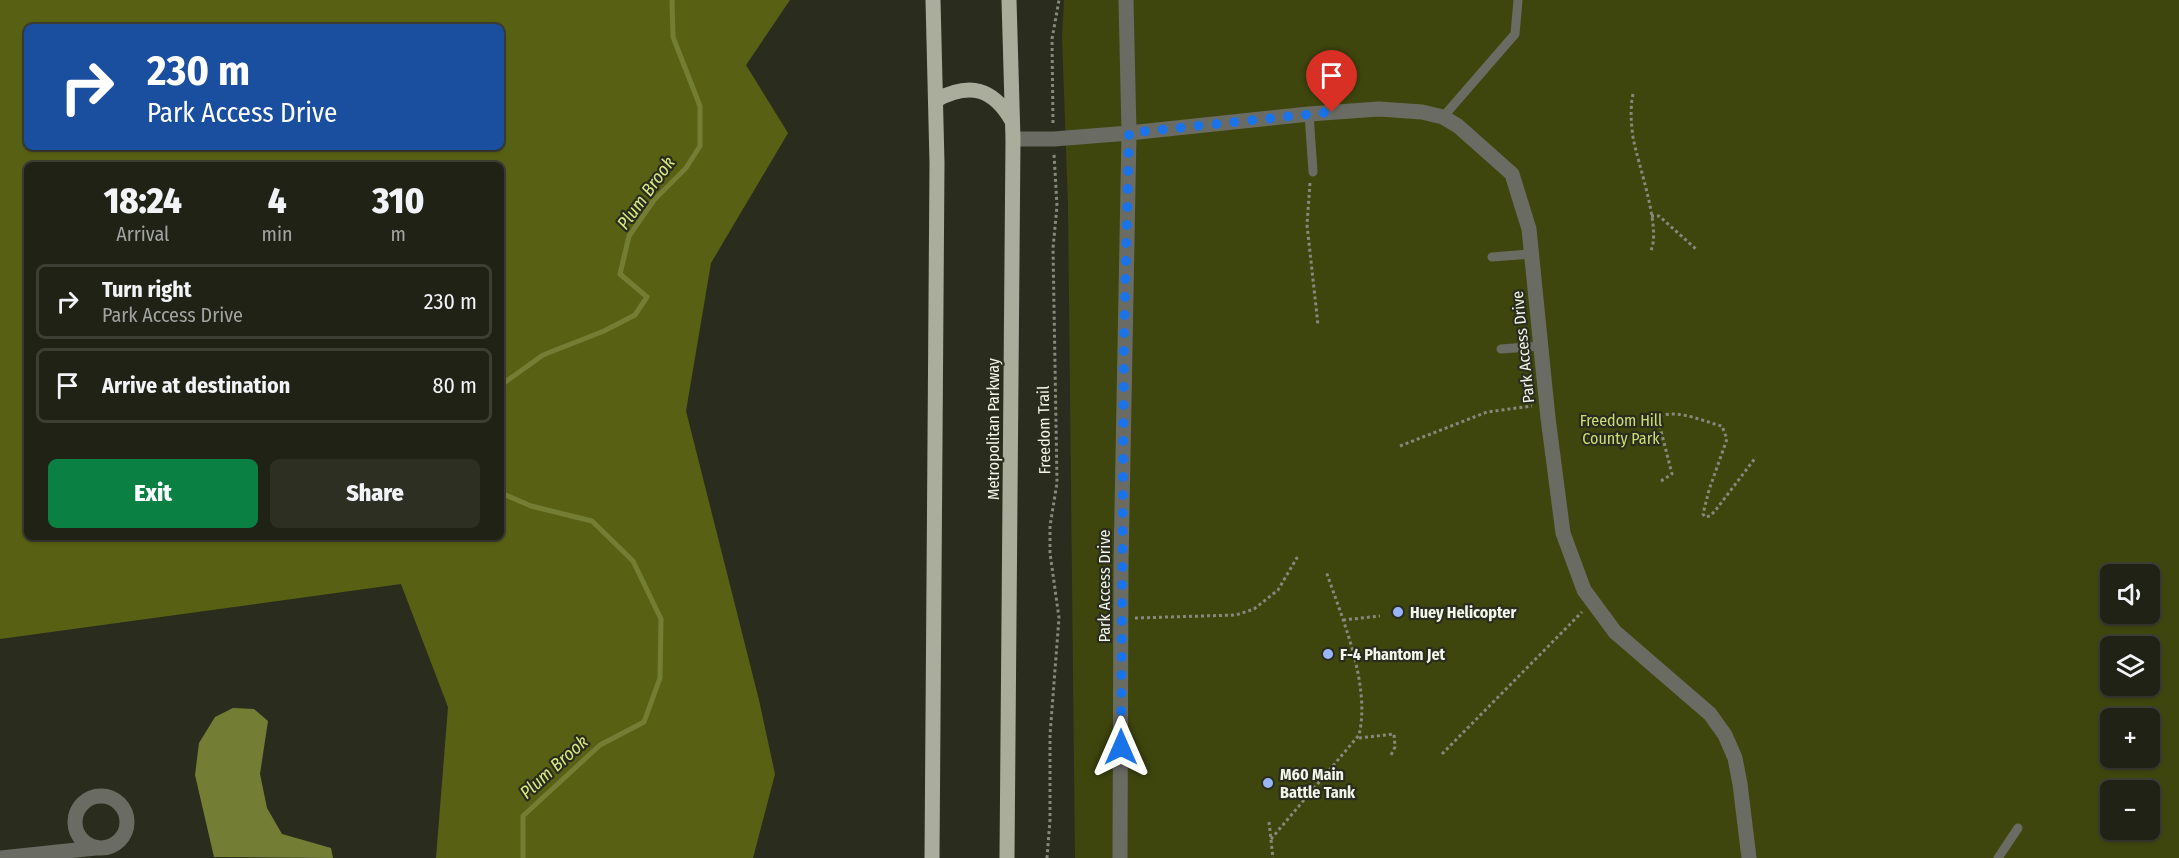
<!DOCTYPE html>
<html lang="en">
<head>
<meta charset="utf-8">
<style>
	:root { --surface:#202216; --page:#2d2f23; --text:#f1f3f6; --muted:#a2a4a1; --line:#3d3f35; --accent:#0b8043 }
	body { margin:0; font-family:"Fira Sans Condensed",sans-serif; background:var(--page); color:var(--text); height:100vh; display:flex; flex-direction:column; font-size:22px; white-space:nowrap }
	* { box-sizing:border-box; margin:0 }
	p { font-size:20px; color:var(--muted) }
	.icon { flex:none; width:33px; height:33px; fill:none; stroke:currentColor; stroke-width:2; stroke-linecap:round; stroke-linejoin:round }
	.map { position:relative; flex:1; overflow:hidden }
	.side { position:absolute; left:24px; top:162px; width:480px; height:378px; display:flex; flex-direction:column; background:var(--surface); border-radius:9px; box-shadow:0 2px 4px #0004,0 0 0 2px var(--line) }
	.side>* { flex:none }
	.banner { position:absolute; left:24px; top:24px; width:480px; height:126px; border-radius:9px; box-shadow:0 2px 4px #0004,0 0 0 2px var(--line); background:#1a4fa0; color:#fff; overflow:hidden }
	.fabs { position:absolute; left:2100px; top:564px; display:grid; gap:12px }
	.fabs a { display:grid; place-items:center; width:60px; height:60px; border-radius:9px; background:var(--surface); box-shadow:0 2px 4px #0004,0 0 0 2px var(--line); font-size:30px }
	.pin { position:absolute; display:grid; place-items:center; width:51px; height:51px; color:#fff; margin:-62px -26px; border-radius:50% 50% 50% 0; rotate:-45deg; box-shadow:0 0 6px #0007 }
	.pin .icon { rotate:45deg }
	.me { position:absolute; width:66px; margin:-33px; rotate:0deg; stroke-linejoin:round; filter:drop-shadow(0 0 4px #0008) }
	.turn { display:flex; align-items:center; gap:21px; height:126px; padding:0 24px; font-size:27px }
	.turn .icon { width:78px; height:78px; stroke-width:2.5 }
	.turn b { display:block; font-size:42px; line-height:51px }
	.eta { display:flex; justify-content:space-evenly; align-items:center; height:102px; text-align:center }
	.eta b { font-size:36px; font-weight:800; line-height:42px }
	.cta { display:flex; gap:12px; margin-top:auto; padding:12px 24px }
	.cta a { flex:1; height:69px; border-radius:9px; background:var(--accent); color:#fff; font-size:24px; font-weight:800; line-height:69px; text-align:center }
	.cta a+a { background:var(--page); color:var(--text) }
	ul { padding:0; list-style:none }
	li { display:flex; align-items:center; gap:18px; height:75px; margin:0 12px 9px; padding:0 12px; border:3px solid var(--line); border-radius:9px }
	li div { flex:1 }
	li b { display:block; font-size:22px }
	li em { font-style:normal }
	.map>svg:first-child { display:block }
	.green { fill:#3f460d; fill-rule:evenodd }
	.forest { fill:#586113; fill-rule:evenodd }
	.water { fill:#737e34 }
	.lines { fill:none; stroke-linecap:round; stroke-linejoin:round }
	.stream { stroke:#737e34; stroke-width:5 }
	.path { stroke:#86897b; stroke-width:3; stroke-dasharray:3 3; stroke-linecap:butt }
	.lane { stroke:#6a6c64; stroke-width:9 }
	.street { stroke:#6a6c64; stroke-width:15 }
	.primary { stroke:#aaad9c; stroke-width:15 }
	.route { stroke:#1a73e8; stroke-width:10; stroke-dasharray:0 18 }
	.poi-dot { fill:#98b5fd; stroke:#2a2d1d; stroke-width:2 }
	.labels { text-anchor:middle; dominant-baseline:central; stroke-width:4.5; stroke-linejoin:round; paint-order:stroke }
	.street-label { font-size:16px; fill:#f2f5ea; stroke:#2a2d1d }
	.park-label { font-size:16px; fill:#cdde77; stroke:#2a2d1d }
	.poi-label { font-size:16px; font-weight:bold; fill:#f2f5ea; stroke:#2a2d1d; text-anchor:start }
	.water-label { font-size:18px; font-style:italic; fill:#d8e982; stroke:#2a2d1d }
</style>
</head>
<body>
<div class="map">
<svg width="2179" height="858" viewBox="0 0 2179 858">
	<rect width="100%" height="100%" fill="#2a2d1d"/>
	<path class="green" d="M1064 0H2179V858H1075L1068 206 1062 37ZM2110 574H2150V614H2110ZM2110 646H2150V686H2110ZM2110 718H2150V758H2110ZM2110 790H2150V830H2110Z"/>
	<path class="forest" d="M0 0H790L746 65 788 133 711 263 686 411 759 700 775 774 753 858H436L448 707 401 584 0 639ZM27 27H501V147H27ZM27 165H501V537H27Z"/>
	<path class="water" d="M233 708 254 709 268 721 260 774 267 808 282 834 331 848 333 858 214 857 195 775 199 743 215 717Z"/>
	<g class="lines">
		<path class="stream" d="M501 385 543 355 604 331 635 315 647 297 620 274 629 236 654 200 686 168 700 146V106L673 37 672 0
			M501 493 531 506 592 521 633 561 661 619 660 678 644 722 600 745 523 816V858"/>
		<path class="path" d="M1633 94C1630 109 1631 122 1633 137 1637 162 1663 231 1650 252
			M1053 123 1052 39 1059 0
			M1310 183 1307 225 1318 325
			M1651 216H1659L1697 250
			M1400 446 1487 412 1532 406
			M1661 481 1672 474 1659 423 1661 416C1678 409 1705 422 1722 426L1727 439 1709 490 1703 514 1705 517 1710 516 1715 511 1756 457
			M1135 618 1236 615 1254 609 1278 590 1298 556
			M1343 620 1380 616
			M1359 738 1394 734 1395 747 1390 757
			M1442 754 1582 612
			M1269 822 1273 858
			M1271 839 1359 735C1371 685 1342 618 1326 571
			M1047 858 1050 820V735L1059 618 1050 553V526L1057 483 1053 248 1057 206 1054 154"/>
		<path class="lane" d="M1309 114 1313 172
			M1443 117 1515 34 1518 0
			M1492 257 1531 254
			M1501 349 1541 346
			M1998 858 2018 828"/>
		<path class="street" d="M1013 139H1054L1129 133 1309 114 1379 109 1422 112 1443 117 1458 126 1512 174 1529 229 1548 418 1563 533 1584 590 1615 632 1710 714 1725 735 1735 758 1740 784 1749 858
			M75 822a26 26 0 1 1 52 0a26 26 0 1 1-52 0Z
			M1 858 96 848
			M1120 858 1121 564 1129 133 1126 0"/>
		<path class="primary" d="M936 100C970 82 993 88 1012 121
			M932 858 937 163 933 0
			M1007 858 1013 139 1009 0"/>
	</g>
	<g class="lines">
		<path class="route" d="M1121 747 1124 340 1129 133 1332 112"/>
	</g>
	<g class="poi-dot">
		<circle cx="1398" cy="612" r="6"/>
		<circle cx="1328" cy="654" r="6"/>
		<circle cx="1268" cy="783" r="6"/>
	</g>
	<g class="labels">
		<g class="street-label">
			<text transform="translate(1523 347) rotate(-96)">Park Access Drive</text>
			<text transform="translate(993 429) rotate(-90)">Metropolitan Parkway</text>
			<text transform="translate(1044 430) rotate(-91)">Freedom Trail</text>
			<text transform="translate(1104 586) rotate(-90)">Park Access Drive</text>
		</g>
		<g class="park-label">
			<text x="1621" y="420">Freedom Hill<tspan x="1621" dy="18">County Park</tspan></text>
		</g>
		<g class="poi-label">
			<text x="1410" y="612">Huey Helicopter</text>
			<text x="1340" y="654">F-4 Phantom Jet</text>
			<text x="1280" y="774">M60 Main<tspan x="1280" dy="18">Battle Tank</tspan></text>
		</g>
		<g class="water-label">
			<text transform="translate(646 193) rotate(-54)">Plum Brook</text>
			<text transform="translate(554 767) rotate(-42)">Plum Brook</text>
		</g>
	</g>
</svg>
<div class="fabs">
<a><svg class="icon" aria-label="sound" viewBox="0 0 24 24"><path d="M4 9h4l5-4v14l-5-4H4zM17 9q2 3 0 6"/></svg></a>
<a><svg class="icon" aria-label="layers" viewBox="0 0 24 24"><path d="M12 4l9 5-9 5-9-5zM3 14l9 5 9-5"/></svg></a>
<a>+</a>
<a>−</a>
</div>
<div class="pin" style="left:1332px;top:112px;background:#d93025"><svg class="icon" aria-label="arrive" viewBox="0 0 24 24"><path d="M6 21V4h12l-3 4 3 4H6"/></svg></div>
<svg class="me" style="left:1121px;top:747px" viewBox="-20 -20 40 40"><path d="M0-17L14 15 0 8-14 15z" fill="#1a73e8" stroke="#fff" stroke-width="4"/></svg>
<div class="banner">
<div class="turn"><svg class="icon" aria-label="right" viewBox="0 0 24 24"><path d="M7 20v-9h11M14 6l5 5-5 5"/></svg><div><b>230 m</b>Park Access Drive</div></div>
</div>
<section class="side">
<div class="eta">
<div><b>18:24</b><p>Arrival</p></div>
<div><b>4</b><p>min</p></div>
<div><b>310</b><p>m</p></div>
</div>
<ul>
<li><svg class="icon" aria-label="right" viewBox="0 0 24 24"><path d="M7 20v-9h11M14 6l5 5-5 5"/></svg><div><b>Turn right</b><p>Park Access Drive</p></div><em>230 m</em></li>
<li><svg class="icon" aria-label="arrive" viewBox="0 0 24 24"><path d="M6 21V4h12l-3 4 3 4H6"/></svg><div><b>Arrive at destination</b></div><em>80 m</em></li>
</ul>
<div class="cta"><a>Exit</a><a>Share</a></div>
</section>
</div>
</body>
</html>
